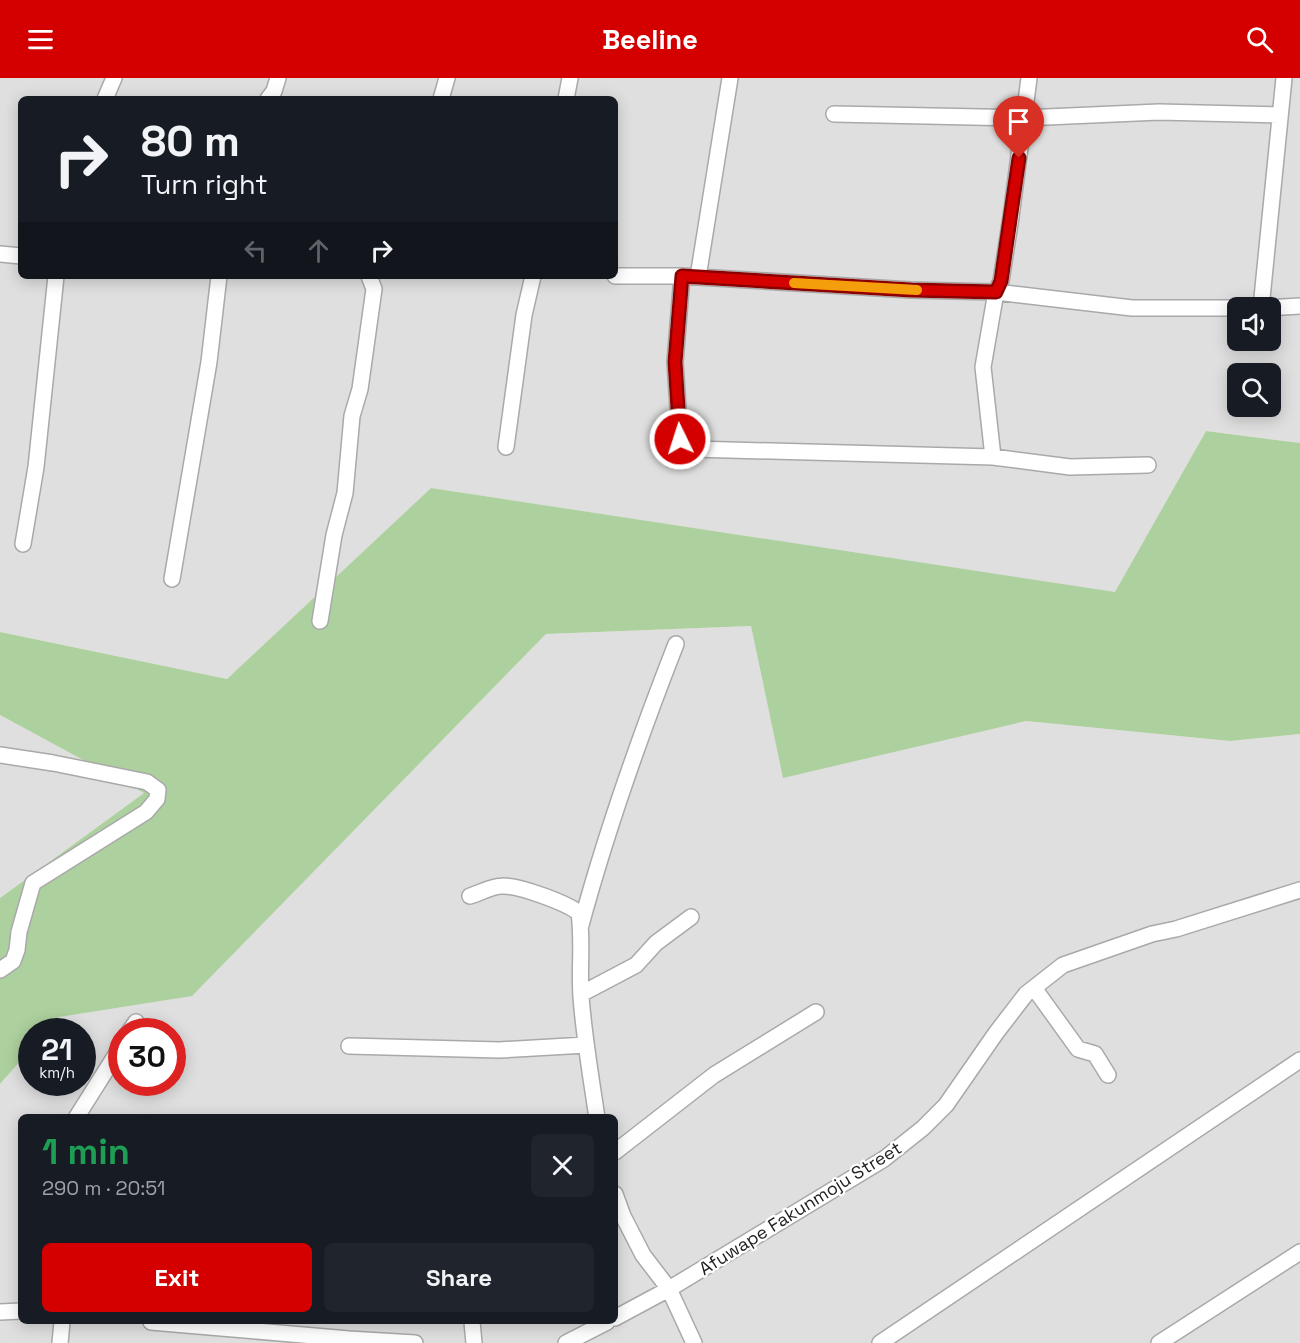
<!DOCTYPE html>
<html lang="en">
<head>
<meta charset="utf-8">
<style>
	:root { --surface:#171b24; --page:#20242c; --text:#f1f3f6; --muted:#9ea1a6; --accent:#d40000 }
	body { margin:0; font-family:"Space Grotesk",sans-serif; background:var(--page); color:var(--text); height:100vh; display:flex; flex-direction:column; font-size:22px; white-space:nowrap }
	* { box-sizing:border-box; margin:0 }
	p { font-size:20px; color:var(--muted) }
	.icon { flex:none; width:33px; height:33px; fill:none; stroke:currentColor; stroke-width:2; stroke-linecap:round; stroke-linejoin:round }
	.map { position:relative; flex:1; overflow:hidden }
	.drawer { position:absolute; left:18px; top:1036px; width:600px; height:210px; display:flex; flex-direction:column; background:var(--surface); border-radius:9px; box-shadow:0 3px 15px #0003 }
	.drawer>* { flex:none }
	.hud { position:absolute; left:18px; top:18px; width:600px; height:183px; border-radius:9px; box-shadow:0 3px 15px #0003; background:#171b24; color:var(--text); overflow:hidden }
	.fabs { position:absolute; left:1227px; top:219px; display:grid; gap:12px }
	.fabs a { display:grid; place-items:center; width:54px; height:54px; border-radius:9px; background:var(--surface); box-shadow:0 3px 15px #0003; font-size:30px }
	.speed { position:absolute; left:18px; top:940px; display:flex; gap:12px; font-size:30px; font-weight:700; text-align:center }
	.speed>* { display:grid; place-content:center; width:78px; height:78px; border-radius:50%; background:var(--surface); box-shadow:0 3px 15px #0003; line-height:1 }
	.speed small { font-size:15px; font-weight:400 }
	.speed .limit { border:9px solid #d22; background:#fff; color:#111 }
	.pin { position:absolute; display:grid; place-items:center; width:51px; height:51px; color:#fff; margin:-62px -26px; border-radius:50% 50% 50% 0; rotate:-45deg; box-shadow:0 0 6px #0007 }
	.pin .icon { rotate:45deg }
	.me { position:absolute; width:66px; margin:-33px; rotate:356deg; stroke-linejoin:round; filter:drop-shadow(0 0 4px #0008) }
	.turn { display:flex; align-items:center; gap:21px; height:126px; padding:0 24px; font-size:27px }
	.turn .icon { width:78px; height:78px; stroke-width:2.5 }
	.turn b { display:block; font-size:42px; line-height:51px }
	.lanes { display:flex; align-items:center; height:57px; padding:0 24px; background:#0003; justify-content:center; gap:30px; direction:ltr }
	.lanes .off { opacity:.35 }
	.round { display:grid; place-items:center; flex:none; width:63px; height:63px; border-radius:9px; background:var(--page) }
	.head { display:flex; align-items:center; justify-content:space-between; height:102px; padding:0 24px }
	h1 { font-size:36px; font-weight:800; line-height:45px; color:#1e9e55 }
	.action { display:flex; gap:12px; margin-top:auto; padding:12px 24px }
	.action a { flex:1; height:69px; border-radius:9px; background:var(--accent); color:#fff; font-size:24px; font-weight:800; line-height:69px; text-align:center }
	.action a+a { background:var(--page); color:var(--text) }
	header { display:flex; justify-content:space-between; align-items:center; height:78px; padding:0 24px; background:var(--accent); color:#fff; font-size:27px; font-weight:800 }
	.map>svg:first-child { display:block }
	.residential { fill:#e0dfdf; fill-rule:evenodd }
	.forest { fill:#add19e }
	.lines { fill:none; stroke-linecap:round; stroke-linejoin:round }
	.minor-casing { stroke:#a9a9a9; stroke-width:18 }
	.minor { stroke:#fff; stroke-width:15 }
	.route-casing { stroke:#8a0000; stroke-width:15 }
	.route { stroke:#d40000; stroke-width:10 }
	.slow { stroke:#f59e0b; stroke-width:10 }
	.labels { text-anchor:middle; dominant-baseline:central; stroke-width:4.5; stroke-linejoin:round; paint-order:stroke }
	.street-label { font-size:18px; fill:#222; stroke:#fff }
</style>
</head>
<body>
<header><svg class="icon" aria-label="menu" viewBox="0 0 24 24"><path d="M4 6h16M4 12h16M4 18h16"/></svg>Beeline<svg class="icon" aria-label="search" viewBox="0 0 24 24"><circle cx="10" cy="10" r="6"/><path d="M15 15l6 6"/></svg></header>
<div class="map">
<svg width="1300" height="1265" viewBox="0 0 1300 1265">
	<rect width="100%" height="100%" fill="#f2efe9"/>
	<path class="residential" d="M0 0H1300V365L1206 353 1115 515 431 410 227 601 0 554ZM21 21H615V198H21ZM1238 230H1270V262H1238ZM1238 296H1270V328H1238Z
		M751 548 783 699 1026 643 1230 663 1300 656V1265H0V1006L31 971 32 1005H82V954H46L59 939 192 917 546 556ZM122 954H172V1005H122ZM21 1040H615V1244H21Z
		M0 637 144 715 0 820Z"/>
	<path class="forest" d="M1206 353 1300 365V656L1230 663 1026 643 783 700 751 548 546 556 192 918 59 939 46 954H32L31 971 0 1006V820L144 715 0 637V554L227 601 431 410 1115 514Z"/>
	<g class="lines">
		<defs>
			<path id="minor" d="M105 21 114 0
				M268 21 274 13 278 0
				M441 21 447 0
				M566 21 570 0
				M834 36 1024 40 1159 34 1279 37
				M0 176 21 178
				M615 198H682L911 212 996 214 1132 230H1238
				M682 198 675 284 680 361 693 371 993 379 1070 389 1148 387
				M698 199 730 0
				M1261 230 1284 0
				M1264 230 1300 228
				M506 369 524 237 533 198
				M993 379 983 289 996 214 1001 203 1011 139 1029 0
				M23 466 36 389 56 198
				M172 501 209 284 219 198
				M320 543 334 457 345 415 352 338 360 311 374 211 369 198
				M0 677 53 685 147 704 158 712 157 721 146 734 33 805 19 854 17 872 13 883 0 892
				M470 818C480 815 492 808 502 808 518 807 567 825 579 835 583 863 579 891 581 919 584 959 591 999 597 1040
				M581 847C607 751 640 658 676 566
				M1034 910 1078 971 1095 976 1108 997
				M581 916 636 887 656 865 691 839
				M129 954 136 944
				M349 968 499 972 586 967
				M76 1040 122 967
				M615 1074 714 997 816 934
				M615 1116 623 1138 643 1177 669 1211 694 1265
				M0 1234 21 1233
				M615 1240 669 1211 884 1081 923 1050 946 1027 996 955 1026 916 1063 887 1152 856 1176 851 1300 812
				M151 1244 349 1261 415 1265
				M472 1244 474 1265
				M60 1265 62 1244
				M566 1265 607 1244
				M880 1265 1300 982
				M1159 1265 1300 1174"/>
		</defs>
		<use href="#minor" class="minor-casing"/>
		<use href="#minor" class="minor"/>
	</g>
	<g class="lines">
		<defs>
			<path id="route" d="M680 361 675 284 682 198 911 212 996 214 1001 203 1019 80"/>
		</defs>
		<use href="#route" class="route-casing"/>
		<use href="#route" class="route"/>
		<path class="slow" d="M794 205 917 212"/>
	</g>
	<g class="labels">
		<g class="street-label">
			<text transform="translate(800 1130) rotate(-32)">Afuwape Fakunmoju Street</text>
		</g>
	</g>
</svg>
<div class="fabs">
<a><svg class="icon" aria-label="sound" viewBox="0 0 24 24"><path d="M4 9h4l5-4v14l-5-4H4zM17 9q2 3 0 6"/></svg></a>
<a><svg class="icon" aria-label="search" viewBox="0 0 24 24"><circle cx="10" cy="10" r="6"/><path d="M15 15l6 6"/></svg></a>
</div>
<div class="speed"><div>21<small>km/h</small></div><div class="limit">30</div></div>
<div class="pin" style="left:1019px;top:80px;background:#d93025"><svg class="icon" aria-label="arrive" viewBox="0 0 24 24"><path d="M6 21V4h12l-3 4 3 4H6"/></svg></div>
<svg class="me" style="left:680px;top:361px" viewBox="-20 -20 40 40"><circle r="17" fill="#d40000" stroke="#fff" stroke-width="3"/><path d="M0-11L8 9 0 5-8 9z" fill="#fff"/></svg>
<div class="hud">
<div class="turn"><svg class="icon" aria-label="right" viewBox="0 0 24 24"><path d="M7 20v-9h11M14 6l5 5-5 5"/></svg><div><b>80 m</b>Turn right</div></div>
<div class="lanes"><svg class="icon off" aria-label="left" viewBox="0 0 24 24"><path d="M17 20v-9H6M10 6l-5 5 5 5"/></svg><svg class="icon off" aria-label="ahead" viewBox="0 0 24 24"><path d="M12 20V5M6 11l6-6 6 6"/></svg><svg class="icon" aria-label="right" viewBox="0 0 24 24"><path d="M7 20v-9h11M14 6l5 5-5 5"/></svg></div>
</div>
<section class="drawer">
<div class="head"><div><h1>1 min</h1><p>290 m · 20:51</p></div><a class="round"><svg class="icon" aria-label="close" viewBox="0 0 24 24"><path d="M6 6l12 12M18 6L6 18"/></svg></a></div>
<div class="action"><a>Exit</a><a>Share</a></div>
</section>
</div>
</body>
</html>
